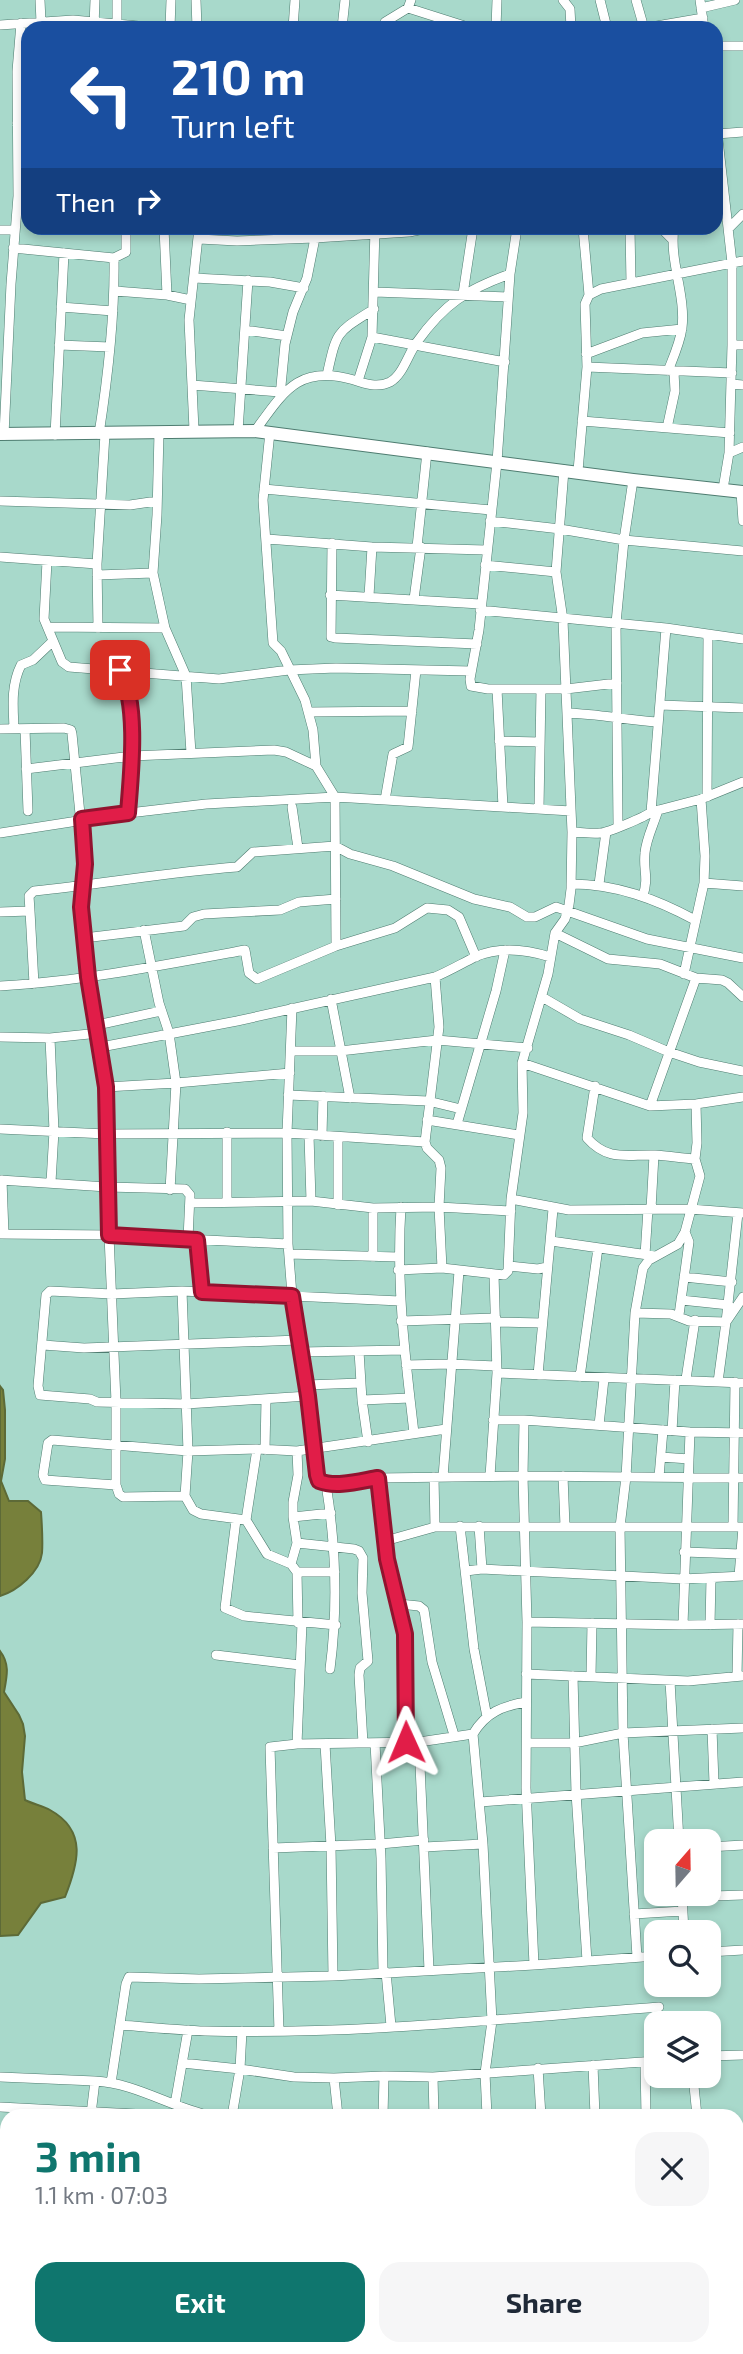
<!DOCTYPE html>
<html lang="en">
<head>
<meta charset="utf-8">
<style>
	:root { --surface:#fff; --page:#f6f6f7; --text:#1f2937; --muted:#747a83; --accent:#0f766e }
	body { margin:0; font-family:"Exo 2",sans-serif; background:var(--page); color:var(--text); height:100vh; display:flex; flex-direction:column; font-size:26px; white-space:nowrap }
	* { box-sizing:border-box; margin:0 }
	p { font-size:23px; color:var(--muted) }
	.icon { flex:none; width:38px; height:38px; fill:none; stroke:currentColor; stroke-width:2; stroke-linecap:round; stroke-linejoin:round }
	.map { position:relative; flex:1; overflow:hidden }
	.side { position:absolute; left:0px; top:2109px; width:744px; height:247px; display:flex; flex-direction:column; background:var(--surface); border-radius:21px 21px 0 0; box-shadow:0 4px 10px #0003 }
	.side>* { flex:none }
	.guide { position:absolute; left:21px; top:21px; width:702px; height:214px; border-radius:21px; box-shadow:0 4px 10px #0003; background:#1a4fa0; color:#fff; overflow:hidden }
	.needle { width:46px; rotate:20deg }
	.tools { position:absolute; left:644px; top:1829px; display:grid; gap:14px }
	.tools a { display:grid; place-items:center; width:77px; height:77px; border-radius:14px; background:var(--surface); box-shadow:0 4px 10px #0003; font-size:35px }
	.pin { position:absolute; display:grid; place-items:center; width:60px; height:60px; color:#fff; margin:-30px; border-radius:14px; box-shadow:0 4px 10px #0006 }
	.me { position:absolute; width:77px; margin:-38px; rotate:359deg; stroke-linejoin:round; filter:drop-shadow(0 0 5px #0008) }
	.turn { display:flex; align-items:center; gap:24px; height:147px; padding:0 35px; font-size:32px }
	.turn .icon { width:91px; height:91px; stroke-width:2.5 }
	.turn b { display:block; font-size:49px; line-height:60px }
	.then { display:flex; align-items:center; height:66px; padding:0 35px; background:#0003; gap:14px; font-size:26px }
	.round { display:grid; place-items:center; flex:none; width:74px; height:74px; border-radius:21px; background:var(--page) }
	.head { display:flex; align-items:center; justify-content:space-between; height:119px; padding:0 35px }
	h1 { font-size:42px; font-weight:700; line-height:52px; color:var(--accent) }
	.cta { display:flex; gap:14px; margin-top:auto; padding:14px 35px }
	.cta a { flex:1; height:80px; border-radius:21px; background:var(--accent); color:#fff; font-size:28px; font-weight:700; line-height:80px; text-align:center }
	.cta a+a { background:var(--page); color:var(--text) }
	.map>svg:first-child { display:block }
	.water { fill:#77803b; stroke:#5d6a37; stroke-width:2 }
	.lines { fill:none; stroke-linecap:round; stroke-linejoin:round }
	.street-casing { stroke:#4e7c70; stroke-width:10 }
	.secondary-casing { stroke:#4e7c70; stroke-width:14 }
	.street { stroke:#fff; stroke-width:9 }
	.secondary { stroke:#fff; stroke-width:12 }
	.route-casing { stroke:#92132f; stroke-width:18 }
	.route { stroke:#e11d48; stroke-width:12 }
</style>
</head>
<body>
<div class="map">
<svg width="743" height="2354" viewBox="0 0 743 2354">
	<rect width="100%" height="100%" fill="#a8d9cb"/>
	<path class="water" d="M0 1386 3 1390 5 1410V1459L1 1481 9 1501H28L41 1512C42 1526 43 1540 42 1553 40 1572 17 1591 0 1596Z
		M0 1651C10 1664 7 1676 4 1692L19 1715 23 1724 25 1736 22 1772 25 1800C33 1804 43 1806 50 1810 88 1831 78 1864 65 1897L41 1903 18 1935 0 1936Z"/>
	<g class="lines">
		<defs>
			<path id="street" d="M40 0 41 22
				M117 0V28
				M196 0 197 28
				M563 0 570 9 571 28
				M600 0 607 28
				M636 0 644 28
				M700 0 704 28
				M408 8 471 28
				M701 8 735 0
				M0 25 73 20 160 28
				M94 26 95 0
				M170 28 171 0
				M293 28 295 0
				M342 28 345 0
				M383 28 385 22 408 8 411 0
				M496 28 497 0
				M645 28 703 18
				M716 46H743
				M17 71H28
				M716 122 732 263V345L729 453 723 489
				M17 123H28
				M717 134 743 132
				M164 228 167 295
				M284 228 285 238
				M517 228 510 274 497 462 479 630 470 679 471 686 488 689H566L617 683
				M630 228 631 283
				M661 228 672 239
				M729 228 743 214
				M0 230H14
				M199 239 237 241 315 238 409 232 429 228
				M13 248 114 258 126 252V228
				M194 278 270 282 304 288
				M115 291 167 295 191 300
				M375 292 508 297
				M463 294 473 228
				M589 295 601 289 743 261
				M61 307 113 311
				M245 330 287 336
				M372 337 505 362
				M59 345 110 347
				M732 345H743
				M586 354 642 333 682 329
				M587 367 732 373
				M668 371C673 358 680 343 682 328 686 295 669 261 674 228
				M327 375C337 330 336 333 374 309
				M358 381 372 337 375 228
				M731 384 743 385
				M192 385 280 392
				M280 396 285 344 293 312 307 278 315 238
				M582 421 730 433
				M667 428 675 391 674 372
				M194 430 189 320 199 228
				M238 431 248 280
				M255 431C284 391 299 364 354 380 365 384 378 388 390 382 403 375 408 354 417 342 444 304 466 290 510 274
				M159 432 157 515 153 573 165 628 186 676 191 753
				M270 432 263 500 273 643 281 651 305 700 313 730 316 766 335 797 336 946
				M99 434C108 376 115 317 114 258
				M4 435 11 284 18 196 17 71 21 23
				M55 435 64 253
				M729 453 743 447
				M578 471 587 367 585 304 589 295 583 228
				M264 489 491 510
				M741 492 743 521
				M0 501 130 505 157 501
				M490 521 560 529 624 540 743 551
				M267 539 372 547 486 550
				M332 543 331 637 335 638 477 644
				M417 547 427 452
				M0 557 97 564
				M47 561 44 619 62 662 69 667 219 679 289 670 336 668 471 671
				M485 565 556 572
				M97 575 153 573
				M330 595 480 604
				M369 596 372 547
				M414 599 421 547
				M480 610 666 628 743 639
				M48 627 165 628
				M98 628 97 564 105 434
				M120 670C139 704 131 773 129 813
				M497 689 503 807
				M660 705 743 708
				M309 712 412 711
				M567 713C598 714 627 720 658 722
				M14 728C13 706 11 685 21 665L33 660 53 641
				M0 729 64 728 71 730 72 734 85 864 81 907 88 977 106 1087 107 1187 116 1402V1485L119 1494 123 1497 185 1496
				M25 729 28 811
				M499 741 540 742
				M26 769 132 756 274 750 286 752 316 766
				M707 797 708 635
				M385 800 393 754 408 747 416 670
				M292 807 298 848
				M539 809 541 689
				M651 812 666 628
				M618 825 616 623 624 540 633 480
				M572 832C581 832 591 834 600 833 607 833 645 817 651 812L701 799 743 782
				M0 833 129 813 206 804 335 797 571 811
				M704 883 743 886
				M571 884C616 884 656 899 695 920
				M599 884 606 832
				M643 896C649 876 643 871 645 853 646 839 654 824 658 810
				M30 911 34 984
				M0 912 30 911 29 896 34 891C102 884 169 872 237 867L253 852 335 846 350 854 393 866 474 899 510 907 527 917H535L556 907 647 939 743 958
				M144 930 159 1003 169 1033 176 1083 170 1190
				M555 933 608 959 660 964 696 978 722 980 728 983 743 997
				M84 938 184 926 193 917 204 914 280 910 299 902 336 899
				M684 974 704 883 705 856 701 799
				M435 977 439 1027 425 1142 427 1148 439 1160 441 1168 439 1207 442 1268
				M0 986C82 981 164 965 245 950L249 973 257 979 336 946 395 928 427 908 448 910 459 917 476 957
				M542 997 580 1019 629 1035 669 1052 699 1062 743 1071
				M331 999 350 1098
				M292 1008 287 1133 288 1244 292 1295 308 1396 317 1475 319 1481 326 1484 378 1478 523 1476 743 1478
				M97 1025 161 1011
				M0 1037 50 1038 99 1033
				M50 1038 54 1131 51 1182
				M101 1047 237 1021 435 977C449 971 461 964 475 957 500 946 525 949 550 957
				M291 1051H340L437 1040 528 1048
				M522 1063 650 1106 696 1104 743 1097
				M595 1086 587 1138C608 1162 628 1154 655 1155 668 1156 682 1158 695 1159
				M106 1087 176 1083 290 1073
				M288 1095 428 1101 461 1109
				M650 1106 696 978
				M427 1120 519 1135
				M457 1124 496 991 505 950
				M0 1129 106 1134 287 1133 425 1142
				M227 1132V1202
				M309 1135 311 1201
				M322 1136 323 1096
				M0 1180 107 1187 185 1189 190 1195 188 1239
				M2 1180 4 1234
				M511 1199 569 1210 690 1209 743 1213
				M190 1203 311 1201 373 1208 439 1207 511 1211
				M338 1205V1137
				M401 1207C396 1284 405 1356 414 1433
				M373 1208V1257
				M651 1209 654 1155
				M0 1234 109 1235 288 1244
				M197 1240 202 1291
				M551 1241 655 1256
				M289 1254 398 1257
				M645 1255 648 1209
				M509 1266 538 1269 547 1267
				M398 1270 442 1268 504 1275 508 1271 511 1199 523 1113 522 1063 548 974 555 933 565 919 569 905 571 889 572 832 563 620 556 572 564 470
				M684 1277 732 1282
				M182 1291 188 1451 185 1496 193 1510 201 1514 246 1520
				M681 1300 729 1305
				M635 1313 671 1314 689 1321 726 1322 738 1213
				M679 1315 689 1242 685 1232
				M401 1321 496 1318
				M496 1322 542 1323
				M43 1345 84 1348 298 1340
				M359 1351 362 1400 368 1442
				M301 1352 404 1350
				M406 1365 450 1364 496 1366
				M497 1373C579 1377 661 1380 743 1383
				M538 1375 553 1209
				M580 1377 598 1248
				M686 1379 695 1320
				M718 1382 726 1322 743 1297
				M306 1385 361 1383
				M308 1396 186 1404 97 1402 90 1399 40 1395 38 1386 46 1295 50 1291 112 1294 182 1291 400 1301
				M362 1400 410 1398
				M524 1420 690 1432 743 1433
				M599 1425 604 1379
				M672 1431 675 1380
				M257 1449 246 1520 267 1554 291 1564
				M265 1450 266 1399
				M297 1451 298 1475 293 1502V1517L297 1543 291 1564 297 1572 298 1623
				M661 1457 689 1459
				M490 1476 497 1373 494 1275
				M563 1476 565 1526
				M434 1477 435 1527
				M443 1477 459 1271
				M659 1477 663 1430
				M378 1478 387 1559 405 1634 406 1742
				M326 1484C336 1546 338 1607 330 1669
				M116 1485 45 1480 43 1475 48 1443 52 1440 188 1451 257 1449 297 1451 446 1429
				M293 1517 331 1513
				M236 1520 225 1608 244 1616 336 1625
				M460 1526 474 1649 487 1717
				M479 1526 482 1569
				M733 1527 735 1382
				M385 1541 435 1527H743
				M297 1543 354 1549 359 1551 363 1558 362 1593 368 1661 360 1668 359 1675 363 1743
				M684 1552 741 1554
				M466 1571 482 1569 683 1579 743 1576
				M297 1572H335
				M739 1576 743 1527
				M399 1604 419 1606 424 1610 432 1662 454 1735
				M527 1622 683 1625 743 1624
				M683 1625 690 1432
				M710 1625 711 1578
				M216 1655 300 1665
				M526 1674 688 1681 743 1676
				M573 1676 576 1793 587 1961
				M591 1676 592 1623
				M737 1676 738 1624
				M670 1681 679 1841
				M712 1729 714 1783
				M419 1742 429 1970
				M375 1743 381 1858 383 1972
				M527 1743H574L623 1733 743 1728
				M297 1744 302 1623
				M325 1744 331 1846 333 1976
				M480 1802 743 1782
				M424 1847 483 1844
				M709 1847 743 1845
				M273 1848 380 1844 424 1840
				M682 1894 684 1932
				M682 1897 743 1895
				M634 1914 683 1911
				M709 1952 743 1950
				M637 1957 623 1733 620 1527 626 1477 635 1313 643 1268 649 1260 678 1244 685 1232 700 1176 695 1159 697 1143 696 1104
				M534 1965 656 1956
				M386 1972 391 2026
				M120 2025C148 2027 177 2030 205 2031 357 2035 508 2018 659 2007
				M279 2031 270 1747 297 1744 419 1742 473 1734
				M709 2056 743 2055
				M645 2062 646 2116
				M182 2063 240 2069 242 2031
				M593 2065 595 2116
				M538 2068 541 2116
				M384 2076 433 2077 656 2061
				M693 2076 697 2116
				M0 2077 95 2081
				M433 2077 434 2116
				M111 2083 126 1984 129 1977 199 1979 333 1976 534 1965 526 1788 527 1622 523 1476 524 1420H493
				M175 2104 188 2030
				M0 2107 155 2115 192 2112
				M91 2114 95 2081C136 2083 172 2108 212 2116
				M232 2116 240 2069 294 2077 334 2078
				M338 2116 334 2078 384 2076 383 2116
				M487 2116 485 2073 492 2021 483 1844 473 1734C486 1712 503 1706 526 1702
				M737 2137H743
				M0 2157 7 2158
				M737 2203H743
				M0 2210 7 2211
				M737 2230H743
				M0 2265H7
				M0 2310 7 2309
				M259 2348V2354
				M371 2348 372 2354
				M483 2348 484 2354
				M0 2353 10 2354
				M83 2354V2348
				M548 2354 575 2348
				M697 2354 698 2348"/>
			<path id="secondary" d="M0 434 255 431 633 480 743 492"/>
		</defs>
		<use href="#street" class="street-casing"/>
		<use href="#secondary" class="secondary-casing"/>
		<use href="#street" class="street"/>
		<use href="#secondary" class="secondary"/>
	</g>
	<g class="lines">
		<defs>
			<path id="route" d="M120 670C139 704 131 774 128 813L82 819 85 864 81 907 88 977 106 1087 109 1235 197 1240 202 1292 292 1296 308 1396 317 1475 319 1481C336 1488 360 1481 378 1478L387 1559 405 1634 406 1742"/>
		</defs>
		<use href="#route" class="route-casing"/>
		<use href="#route" class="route"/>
	</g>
</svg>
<div class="tools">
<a><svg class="needle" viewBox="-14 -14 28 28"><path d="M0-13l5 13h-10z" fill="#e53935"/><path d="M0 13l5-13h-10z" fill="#747a83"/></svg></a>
<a><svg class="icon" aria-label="search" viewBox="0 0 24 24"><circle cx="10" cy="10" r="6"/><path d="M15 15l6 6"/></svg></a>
<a><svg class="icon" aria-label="layers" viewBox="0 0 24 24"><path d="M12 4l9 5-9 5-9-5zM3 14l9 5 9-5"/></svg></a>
</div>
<div class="pin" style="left:120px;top:670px;background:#d93025"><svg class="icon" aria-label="arrive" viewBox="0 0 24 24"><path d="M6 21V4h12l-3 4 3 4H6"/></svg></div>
<svg class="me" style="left:406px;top:1742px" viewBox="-20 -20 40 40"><path d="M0-17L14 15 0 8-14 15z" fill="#e11d48" stroke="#fff" stroke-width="4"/></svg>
<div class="guide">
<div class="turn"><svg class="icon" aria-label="left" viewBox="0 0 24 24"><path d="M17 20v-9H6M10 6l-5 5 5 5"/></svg><div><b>210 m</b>Turn left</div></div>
<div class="then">Then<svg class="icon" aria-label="right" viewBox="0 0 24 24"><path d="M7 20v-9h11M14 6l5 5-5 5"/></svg></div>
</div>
<section class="side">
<div class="head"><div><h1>3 min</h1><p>1.1 km · 07:03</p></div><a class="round"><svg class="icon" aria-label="close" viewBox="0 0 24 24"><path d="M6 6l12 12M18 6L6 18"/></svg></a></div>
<div class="cta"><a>Exit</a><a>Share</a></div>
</section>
</div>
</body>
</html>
